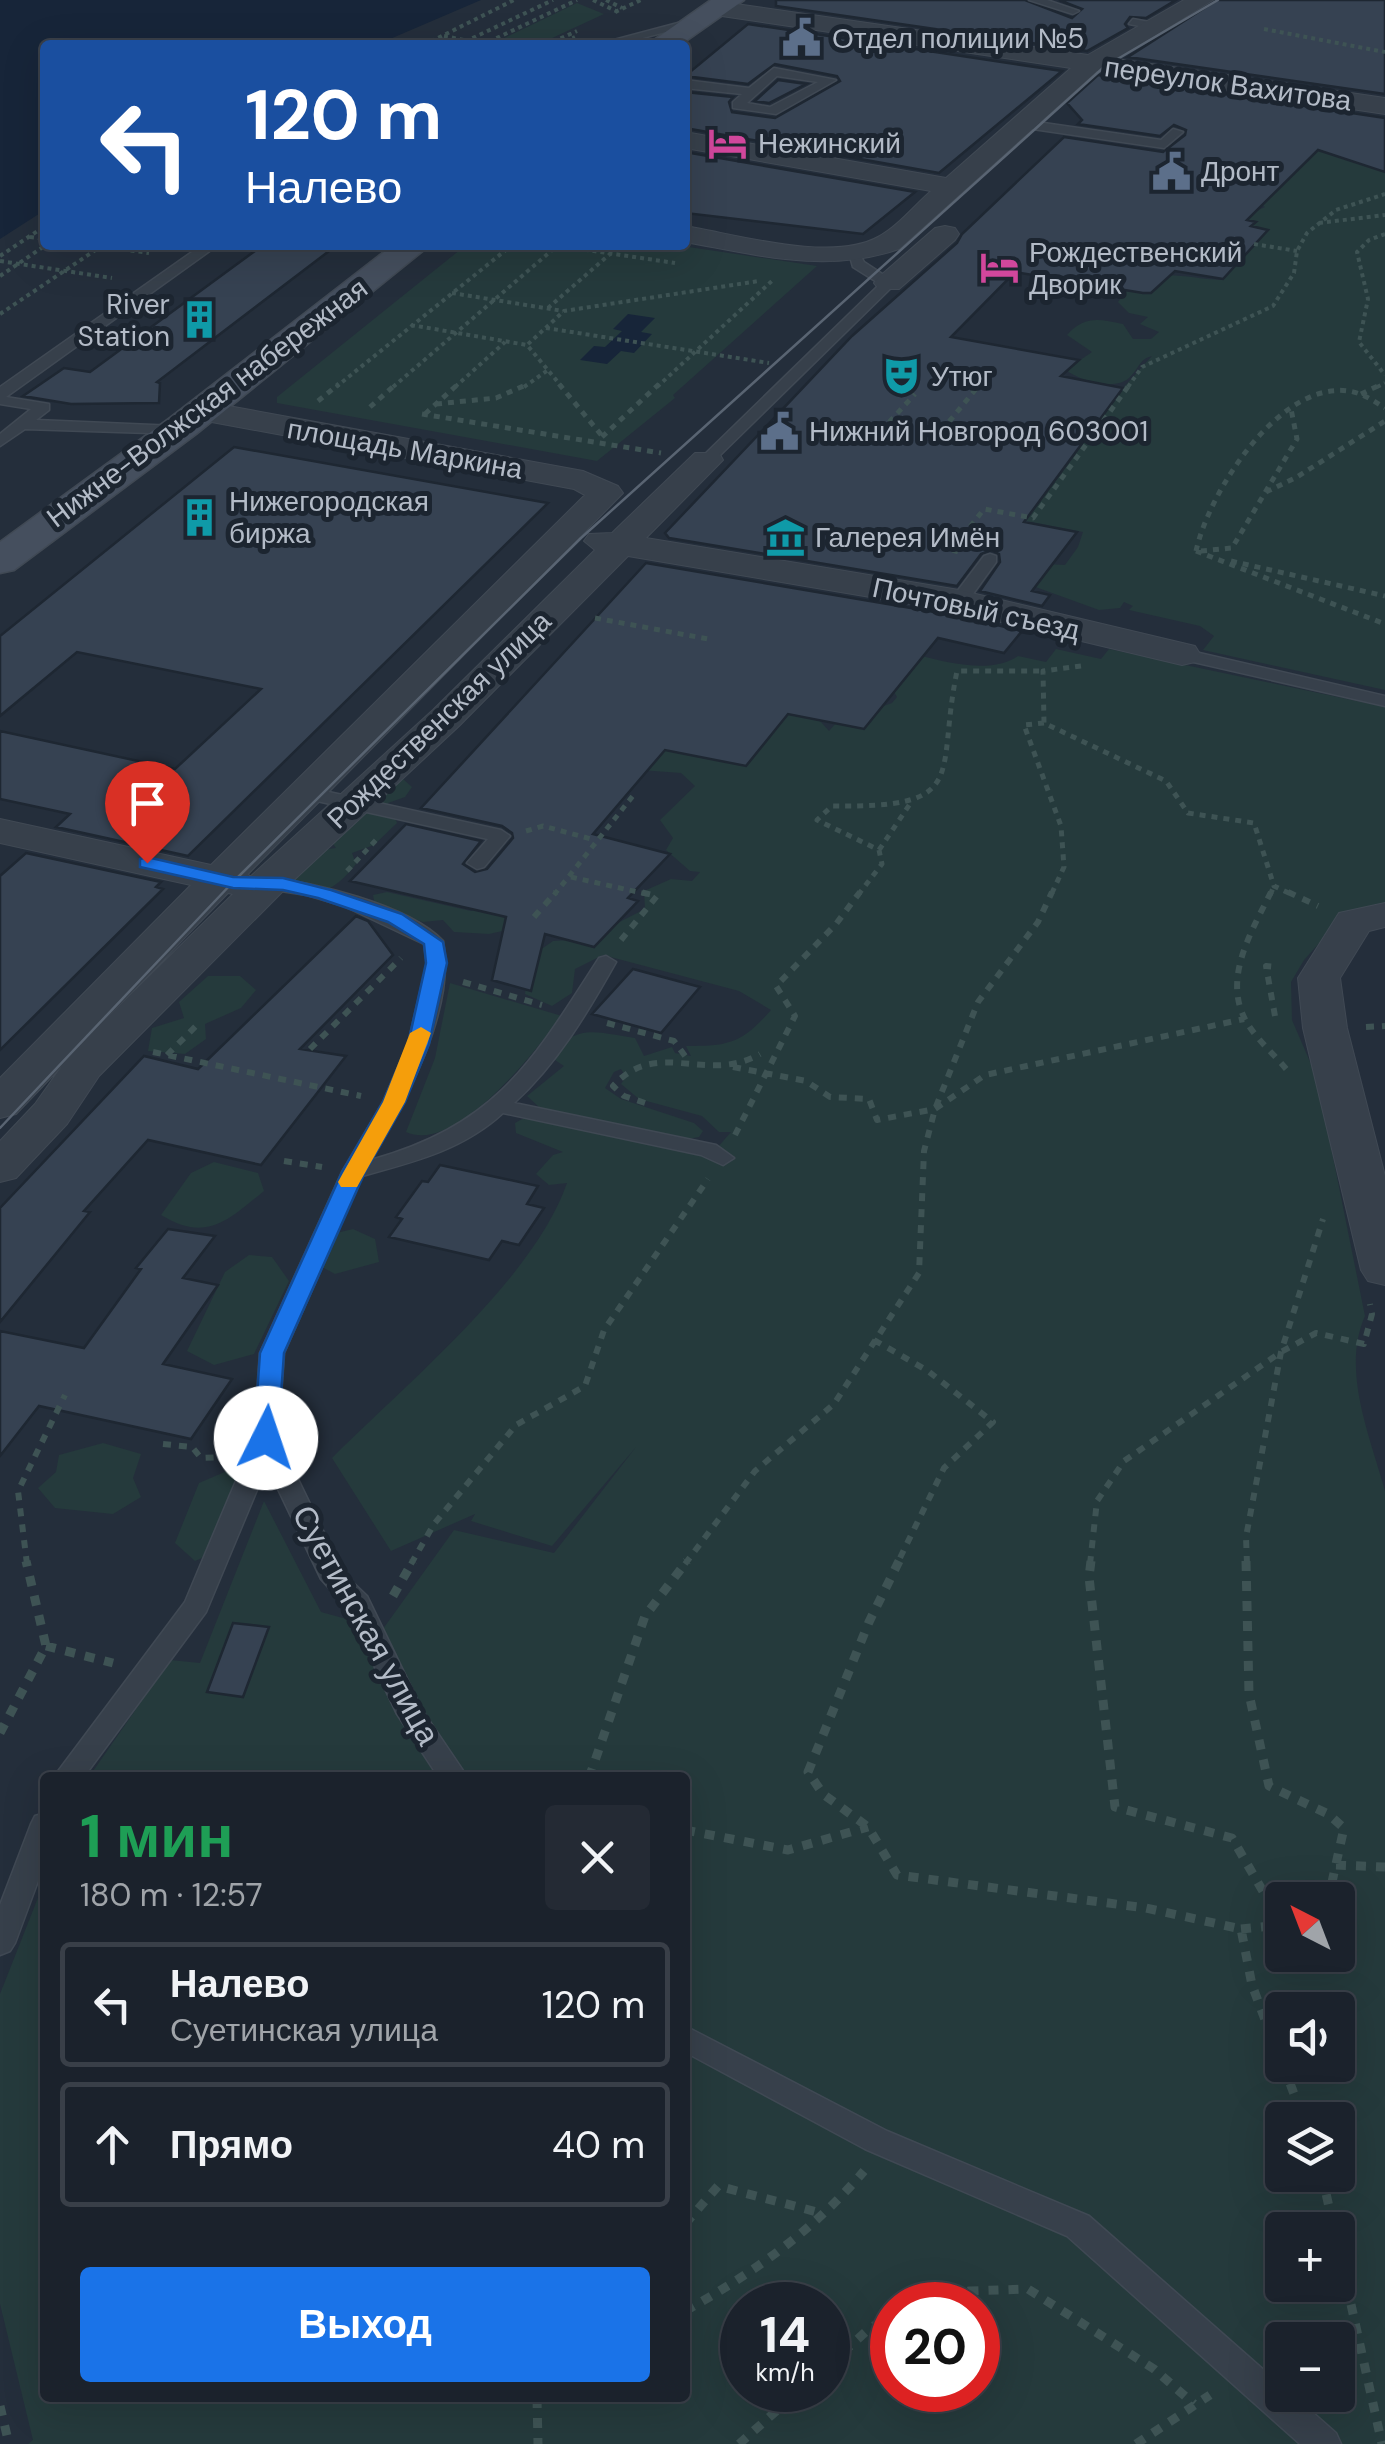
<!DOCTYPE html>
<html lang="ru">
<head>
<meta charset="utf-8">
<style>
	:root { --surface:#1b222c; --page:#242a34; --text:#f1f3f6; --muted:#a0a4a9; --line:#393f48; --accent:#1a73e8 }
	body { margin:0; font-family:"DM Sans",sans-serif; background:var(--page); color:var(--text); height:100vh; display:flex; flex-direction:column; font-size:38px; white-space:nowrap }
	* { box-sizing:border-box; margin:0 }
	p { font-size:32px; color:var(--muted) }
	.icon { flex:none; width:55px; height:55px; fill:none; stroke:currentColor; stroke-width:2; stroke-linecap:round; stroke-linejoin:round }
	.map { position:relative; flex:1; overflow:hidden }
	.panel { position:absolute; left:40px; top:1772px; width:650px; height:630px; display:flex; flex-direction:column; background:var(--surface); border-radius:10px; box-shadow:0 10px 40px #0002,0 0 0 2px var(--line) }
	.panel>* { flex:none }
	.banner { position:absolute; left:40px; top:40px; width:650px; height:210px; border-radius:10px; box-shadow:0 10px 40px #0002,0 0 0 2px var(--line); background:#1a4fa0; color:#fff; overflow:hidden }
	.needle { width:65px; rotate:318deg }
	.fabs { position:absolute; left:1265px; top:1882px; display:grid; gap:20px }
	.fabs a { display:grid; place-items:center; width:90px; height:90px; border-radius:10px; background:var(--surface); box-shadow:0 10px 40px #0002,0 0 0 2px var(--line); font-size:50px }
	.speed { position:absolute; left:720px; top:2282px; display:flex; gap:20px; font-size:50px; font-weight:700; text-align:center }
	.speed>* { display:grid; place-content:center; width:130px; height:130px; border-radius:50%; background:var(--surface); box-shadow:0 10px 40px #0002,0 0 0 2px var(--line); line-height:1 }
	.speed small { font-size:25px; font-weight:400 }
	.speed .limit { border:15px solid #d22; background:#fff; color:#111 }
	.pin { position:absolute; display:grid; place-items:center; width:85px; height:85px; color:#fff; margin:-102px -42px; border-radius:50% 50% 50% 0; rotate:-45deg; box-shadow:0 0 10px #0007 }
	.pin .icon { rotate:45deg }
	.me { position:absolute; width:110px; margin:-55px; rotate:4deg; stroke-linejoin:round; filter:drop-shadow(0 0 8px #0008) }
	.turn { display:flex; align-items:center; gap:35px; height:210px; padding:0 40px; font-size:45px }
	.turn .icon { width:130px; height:130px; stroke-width:2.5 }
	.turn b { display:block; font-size:70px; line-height:85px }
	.round { display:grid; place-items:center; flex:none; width:105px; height:105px; border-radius:10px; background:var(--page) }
	.headline { display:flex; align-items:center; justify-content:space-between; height:170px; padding:0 40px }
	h1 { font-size:60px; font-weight:700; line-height:75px; color:#1e9e55 }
	.action { display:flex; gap:20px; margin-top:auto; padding:20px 40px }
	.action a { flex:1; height:115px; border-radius:10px; background:var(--accent); color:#fff; font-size:40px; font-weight:700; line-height:115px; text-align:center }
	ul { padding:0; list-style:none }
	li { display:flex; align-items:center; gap:30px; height:125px; margin:0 20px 15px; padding:0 20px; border:5px solid var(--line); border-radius:10px }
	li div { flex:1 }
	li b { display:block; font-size:38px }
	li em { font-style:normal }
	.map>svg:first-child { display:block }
	.green { fill:#253a3c; fill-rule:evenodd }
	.water { fill:#172539 }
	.building { fill:#364252; stroke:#1e2732; stroke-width:2.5 }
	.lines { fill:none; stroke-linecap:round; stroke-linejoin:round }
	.lane-casing { stroke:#404954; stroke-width:3 }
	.street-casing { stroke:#404954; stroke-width:2 }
	.secondary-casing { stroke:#404954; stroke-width:3 }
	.path-far3 { stroke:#3e5354; stroke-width:4; stroke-dasharray:4 4; stroke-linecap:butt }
	.path-far2 { stroke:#3e5354; stroke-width:5; stroke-dasharray:6 6; stroke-linecap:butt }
	.path-far1 { stroke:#3e5354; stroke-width:6; stroke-dasharray:8 8; stroke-linecap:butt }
	.path { stroke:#3e5354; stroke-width:9; stroke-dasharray:10 10; stroke-linecap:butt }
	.lane { fill:#37404b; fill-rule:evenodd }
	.street { fill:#37404b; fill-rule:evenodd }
	.secondary { fill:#454f5e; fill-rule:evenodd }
	.tram { stroke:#596472; stroke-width:2.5 }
	.route { fill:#1a73e8; stroke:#114b97; stroke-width:2.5 }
	.slow { fill:#f59e0b }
	.labels { text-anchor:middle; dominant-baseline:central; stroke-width:10; stroke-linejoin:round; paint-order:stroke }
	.far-poi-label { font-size:28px; fill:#b3bbc7; stroke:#1c2530; text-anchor:start }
	.far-street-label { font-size:28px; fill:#b3bbc7; stroke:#1c2530 }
	.street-label { font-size:32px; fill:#b3bbc7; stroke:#1c2530 }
</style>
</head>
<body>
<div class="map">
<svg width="1385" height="2444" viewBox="0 0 1385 2444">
	<rect width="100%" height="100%" fill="#242e3b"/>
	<path class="green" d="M577 3 604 14 537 45H490Z
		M1294 141 1385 159V690L1203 650 1214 636 1200 626 1129 610 1133 606 1124 602 1120 608 1099 610 1019 581 1045 564 1065 565 1078 547 1083 532 996 515 1047 491 1123 388 1152 356C1139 359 1139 369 1129 378 1115 391 1080 381 1066 370L1092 352 1067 335C1085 315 1099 319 1123 324L1133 339H1151L1159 332 1140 324 1148 317 1129 313 1118 302C1146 262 1181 278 1221 280L1266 232 1232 222 1265 207 1244 188Z
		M466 245H675L817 266 673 395 675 398 597 461 277 403V397Z
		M1056 649 1101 659 1109 649 1385 707V907L1347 912 1304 960 1291 982 1292 1020 1317 1078 1365 1316C1341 1370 1370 1436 1385 1491V2444H28L33 2440 0 2304V1994L45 1880V2398H685V1778L89 1777 170 1660 200 1663 264 1501 321 1612 383 1629 454 1530 554 1553 636 1447 552 1546 471 1521 475 1514 391 1551 332 1458C405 1385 534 1279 567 1183L549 1185 536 1174 553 1155 563 1152 516 1133 515 1123 524 1118 710 1156 731 1132H719L702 1116 639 1099 621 1084 626 1077 621 1069 614 1072 605 1088 621 1099 694 1123 703 1131 699 1137 688 1139 540 1108 527 1096 564 1066 549 1056C578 1023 595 1032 635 1038L644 1056 672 1047 675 1053 691 1056 686 1046C730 1046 742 1043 771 1010L739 991 603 955 575 969 572 993 552 1006 525 994 530 957 553 941 586 939 645 909 644 891 671 879 692 881 700 872 690 871 666 850 673 838 660 820 695 786 681 773 640 770 631 753 732 731 827 701 820 721 829 731 836 723 892 703 897 697 892 688 921 656C950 663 993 674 1018 656L1046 662ZM1282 1900H1338V1955H1282ZM1282 2010H1338V2065H1282ZM1282 2120H1338V2175H1282ZM1282 2230H1338V2285H1282ZM742 2305H828V2390H742ZM892 2305H978V2390H892ZM1282 2340H1338V2395H1282Z
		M403 779 412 787 405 797 388 803 397 823 374 845 352 853 356 864C334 892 319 897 284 890L306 852 336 848 328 837 380 782Z
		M387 892 471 911 503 899 538 923 489 934 454 932 443 920 423 922 375 905 373 895Z
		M208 976H240L256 990 241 1008 205 1024 206 1039 185 1054 148 1051 152 1028 184 1018 179 1002Z
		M450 983 562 1016C534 1052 456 1155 406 1132L435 1058Z
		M214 1162 258 1173 264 1191C228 1220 207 1243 161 1215L191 1173Z
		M353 1229 375 1239 379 1262 335 1274 307 1259 316 1238Z
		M249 1255 272 1257 289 1281 254 1354 214 1365 187 1351 225 1272Z
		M103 1443 141 1454 133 1478 141 1497 113 1514 55 1508 38 1488 56 1472 59 1455Z
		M234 1468 252 1486 224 1548 195 1561 175 1543 199 1483Z"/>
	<path class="water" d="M0 0H481L376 45H45V210L0 239Z
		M628 314 655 318 641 332 652 334 634 353 621 351 607 364 580 360 594 346 605 347 622 331 613 329Z"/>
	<path class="building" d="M776 0H1025L1072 18 1082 9 1059 0H1176L1146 18 1130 17 1125 24 1128 28 1087 51 776 6Z
		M1217 0H1385V94L1128 57Z
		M748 24 1062 71 939 173 685 128V92L733 97 729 102 732 112 775 118 840 81 837 76 775 64 748 84 685 76Z
		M1098 75 1385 118V172L1318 150 1247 220 1256 222 1251 226 1268 230 1223 279 1175 271 1151 293H1143L1015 272 951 337 1079 360 1061 376 1123 388 1024 522 1077 532 1032 591 1050 595 1042 606 980 591 1000 562 999 554 991 550 981 554 957 586 669 538 665 533 852 336 957 243 962 234 1064 137 1163 152 1185 135 1186 130 1174 125 1160 136 1078 124 1082 120 1067 103Z
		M778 80 806 84 769 103 755 101Z
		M685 152 915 192 863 234 685 213Z
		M263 245H337L157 382 160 383 159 403 71 404 23 396 64 368 90 372Z
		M234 447 548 503 188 856 56 827 70 814 0 799V731L175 769 261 689 77 652 0 716V636Z
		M646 563 958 616 1022 631 1004 653 938 638 864 729 788 714 746 766 665 750 593 834 670 854 628 898 638 901 594 947 545 934 531 991 492 980 506 917 350 881 406 824 481 841 463 864 475 872 487 869 513 838 512 833 502 826 421 808Z
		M26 853 161 882 156 887 163 889 0 1050V876Z
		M356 916 368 921 393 955 300 1049 346 1056 261 1165 148 1140 84 1211 90 1212 0 1322V1208L144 1056 198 1069Z
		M633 969 700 987 661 1033 592 1014Z
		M440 1165 538 1186 527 1204 544 1208 519 1245 502 1241 489 1260 389 1237 402 1219 396 1217 422 1181 428 1182Z
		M168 1229 215 1236 183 1278 218 1285 163 1364 232 1379 191 1439 39 1406 0 1456V1331L84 1348 141 1269 136 1268Z
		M233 1623 269 1627 243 1697 207 1692Z"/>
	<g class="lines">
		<defs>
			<path id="lane" d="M1029 0H1047L1079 11 1073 14Z
				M693 19 697 24 615 45H595Z
				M1133 19 1160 24 1162 26 1156 29 1129 24Z
				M774 68 836 80 776 114 733 108V102L742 94 685 88V80L749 88ZM777 76 818 82 770 107 747 103Z
				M1023 120 1161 140 1173 129 1183 132 1164 148 1019 127 1017 124Z
				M202 245H218L6 397 49 404V410L36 420 176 426 181 428V434L25 429 0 446V434L31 409 0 404V387Z
				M849 253H859L864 262 896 283 712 463H702V457L880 284 853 267Z
				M990 554 996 556V562L965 605H953V597L984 556Z
				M1182 649 1385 696V706L1176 658 1173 654Z
				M306 787 501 830 510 836 484 867 477 869 467 863 488 839 299 797V789Z
				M262 877C312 882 407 904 443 941 456 1009 405 1102 371 1160 498 1124 532 1062 599 958L606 956 616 962C588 1012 557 1064 514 1103L716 1145 734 1158 723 1165 701 1155 503 1113C463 1150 413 1162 362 1176L284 1353 278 1438 344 1574 367 1596 422 1710 468 1778H439L397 1714 347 1608 321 1579 267 1466 206 1612 83 1778H53L185 1602 254 1438 260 1353 342 1172 383 1102 408 1044 427 963 424 944 344 906 307 895 255 887 252 883Z
				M45 1813V1862L15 1943 10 1951 0 1955V1905L31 1824 35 1816Z
				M685 2026 887 2131 1089 2216 1282 2386V2395H1293L1336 2433 1341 2444H1300L1067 2236 865 2149 685 2052Z"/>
			<path id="street" d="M1184 0H1213L1117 59 1385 98V114L1097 71 899 249C827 274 758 255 685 242V226C735 234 831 263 878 237 897 227 914 206 931 191L685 148V132L946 178 1071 68 715 15 707 13 703 8 707 3 715 1 1088 55Z
				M945 226 955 228 959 234 955 240 899 289H879L874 283 879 277 935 228Z
				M201 401 583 471 618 486 623 493 248 874 250 877 433 710 595 550 584 541 589 534 612 533 695 453H719L723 460 646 538 959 590 1195 646 1200 654 1195 662 1182 665 959 612 628 556 459 726 296 878 99 1076 67 1124 16 1178 0 1182V1141L35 1104 62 1066 16 1114 0 1118V1078L191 885 0 843V819L211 865 585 495 574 489 190 418 185 411 190 404ZM228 893 233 894 104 1021Z
				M1385 903V927L1369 931 1340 978 1347 1028 1385 1176V1285L1368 1281 1361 1270 1303 1028 1298 978 1339 913Z"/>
			<path id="secondary" d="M711 0H744L680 45H647Z
				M393 245H430L196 434 14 570 0 573V542L170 418Z"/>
		</defs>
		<use href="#lane" class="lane-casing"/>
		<use href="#street" class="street-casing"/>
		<use href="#secondary" class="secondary-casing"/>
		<path class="path-far3" d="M593 0 618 12
			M606 0 622 8
			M615 12 641 0
			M1264 29 1385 52
			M444 36 484 44
			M424 45 514 0
			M458 45 553 0
			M482 45 577 0
			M546 45 577 31
			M558 45 575 37
			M1319 223 1385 215
			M1385 234 1369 240 1357 252 1368 299 1359 342 1385 375
			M30 237 45 239
			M1254 244 1297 251
			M91 245 149 253
			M553 245 675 263
			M0 256 45 226
			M0 261 112 278
			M0 276 46 245
			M452 293 563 311
			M548 308 610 254
			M0 314 103 245
			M411 325 527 345
			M546 328 769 363
			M336 387 512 245
			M393 387 558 245
			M455 387 505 342
			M524 387 548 370
			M562 387 527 345 564 311 759 281
			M657 387 774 279
			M978 387 982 382
			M1128 387 1142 367 1273 306 1294 273 1297 251 1307 233 1336 210 1385 194
			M1377 387 1385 383"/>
		<path class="path-far2" d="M559 384 603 437
			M1361 394 1382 384
			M318 401 339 384
			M436 404 496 398 528 384
			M370 407 396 384
			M422 414 661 453
			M425 414 458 384
			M881 431 915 394
			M602 437 659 384
			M934 440 980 384
			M1266 492 1297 477 1385 421
			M1196 551C1209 492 1279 381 1349 391 1362 393 1374 401 1385 408
			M1196 551 1385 624
			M1201 551 1232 548 1297 439 1291 409
			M958 552 952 550 984 509 1033 518 1130 384
			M1231 561 1385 596
			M595 618 708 639
			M1081 666 1043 671 1044 723 1166 781 1188 813 1254 823 1274 886 1293 895
			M1044 723 1024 725 1061 826 1064 867 1051 895
			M526 831 543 826 595 840
			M879 850 912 801
			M347 871 376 840
			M571 877 651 895
			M554 895 636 792
			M858 895 882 864 879 850 817 820 832 806C972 808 935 777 957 671H1043
			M1270 895 1274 886"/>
		<path class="path-far1" d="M1271 892C1252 931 1222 978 1246 1021 1256 1039 1274 1054 1287 1070
			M1288 892 1318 906
			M534 917 556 892
			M621 940 657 896 640 892
			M463 982 542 1005
			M1275 1016 1266 966 1278 967
			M607 1023 674 1041 688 1060
			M1366 1027 1385 1026
			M310 1049 401 958
			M153 1052 361 1096
			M167 1055 197 1025
			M733 1067 806 1081 830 1097 869 1099 877 1120 935 1109 985 1075 1244 1019
			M645 1103 624 1096 613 1086C658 1037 705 1085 760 1054
			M735 1135 795 1016 776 986 836 924 860 892
			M284 1161 322 1167
			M874 1340 928 1371 993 1422 944 1468 897 1564
			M163 1444 192 1447 201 1458 222 1457
			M27 1564 18 1491 65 1395
			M411 1564 434 1524 516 1425 585 1386 604 1330 708 1179
			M685 1564 755 1471 834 1404 919 1273 924 1151 935 1109 978 1002 1038 922 1052 892
			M1090 1564 1097 1501 1124 1461 1281 1352 1316 1333 1364 1344 1372 1314 1370 1304
			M1247 1564 1246 1537 1281 1352 1323 1219"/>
		<path class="path" d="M899 1561 869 1622 808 1772 823 1794 868 1827 897 1875 1146 1908 1241 1929 1252 1985 1282 2065
			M1091 1561 1089 1577 1115 1807 1232 1838 1282 1924
			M1246 1561 1249 1694 1269 1786 1328 1814 1344 1828 1328 1900
			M393 1596 413 1561
			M46 1646 113 1663
			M0 1733 46 1646 26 1561
			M589 1778 645 1616 687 1561
			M685 1830 788 1850 868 1827
			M1336 1865 1385 1867
			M1241 1929 1282 1925
			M1283 2065 1304 2120
			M1322 2175 1334 2230
			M685 2224 718 2186 821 2213
			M1338 2246 1382 2444
			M931 2305 969 2291 1028 2289 1154 2369 1194 2404
			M685 2311C752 2274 814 2230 864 2171
			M828 2366 871 2327 892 2319
			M537 2398 538 2444
			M0 2406 9 2444
			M739 2444 800 2390
			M1136 2444 1210 2395"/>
		<use href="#lane" class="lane"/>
		<use href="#street" class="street"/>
		<use href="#secondary" class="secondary"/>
		<path class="tram" d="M0 1128 233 882 581 538 1104 67 1218 0"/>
	</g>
	<path class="route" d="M147 857 233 877 283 878 331 890 402 914 443 942 447 963 429 1044 405 1102 365 1172 284 1353 278 1438 266 1446 254 1438 260 1353 342 1172 383 1102 408 1044 426 963 424 944 388 922 318 898 283 890 233 888 140 867V859Z"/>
	<path class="slow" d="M421 1027 431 1033 405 1102 357 1187H341L338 1182 383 1102 410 1033Z"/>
	<defs>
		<symbol id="civic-bare" viewBox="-9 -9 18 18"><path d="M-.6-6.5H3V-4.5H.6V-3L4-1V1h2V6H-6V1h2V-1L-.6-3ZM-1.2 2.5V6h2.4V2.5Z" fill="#5c6f8a" stroke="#1c2530" stroke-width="2.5" paint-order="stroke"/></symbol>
		<symbol id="hotel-bare" viewBox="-9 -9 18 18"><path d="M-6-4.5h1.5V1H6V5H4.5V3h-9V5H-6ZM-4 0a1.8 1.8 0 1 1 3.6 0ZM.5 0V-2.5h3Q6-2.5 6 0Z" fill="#d1479c" stroke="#1c2530" stroke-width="2.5" paint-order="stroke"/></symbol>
		<symbol id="building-bare" viewBox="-9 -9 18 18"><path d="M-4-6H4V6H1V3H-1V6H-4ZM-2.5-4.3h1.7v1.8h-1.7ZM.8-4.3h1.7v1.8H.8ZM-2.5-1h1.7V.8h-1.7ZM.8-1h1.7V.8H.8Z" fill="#0f9aa8" stroke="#1c2530" stroke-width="2.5" paint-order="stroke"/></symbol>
		<symbol id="theatre-bare" viewBox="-9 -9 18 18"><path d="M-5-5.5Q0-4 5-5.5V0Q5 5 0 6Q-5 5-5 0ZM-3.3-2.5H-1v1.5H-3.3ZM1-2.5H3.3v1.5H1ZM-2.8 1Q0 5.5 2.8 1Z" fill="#0f9aa8" stroke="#1c2530" stroke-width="2.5" paint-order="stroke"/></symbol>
		<symbol id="museum-bare" viewBox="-9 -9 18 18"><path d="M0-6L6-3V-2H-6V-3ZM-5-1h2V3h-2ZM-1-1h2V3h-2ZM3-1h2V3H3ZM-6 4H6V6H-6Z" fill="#0f9aa8" stroke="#1c2530" stroke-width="2.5" paint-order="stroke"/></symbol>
	</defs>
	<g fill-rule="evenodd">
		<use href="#civic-bare" x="774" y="10" width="55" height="55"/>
		<use href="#hotel-bare" x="700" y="116" width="55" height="55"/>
		<use href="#civic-bare" x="1144" y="144" width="55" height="55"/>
		<use href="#hotel-bare" x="972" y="240" width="55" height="55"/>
		<use href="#building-bare" x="172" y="292" width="55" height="55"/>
		<use href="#theatre-bare" x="874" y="348" width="55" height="55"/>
		<use href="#civic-bare" x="752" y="404" width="55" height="55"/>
		<use href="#building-bare" x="172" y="490" width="55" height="55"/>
		<use href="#museum-bare" x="758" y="510" width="55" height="55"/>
	</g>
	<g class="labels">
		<g class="far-poi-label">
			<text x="832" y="38">Отдел полиции №5</text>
			<text x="758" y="143">Нежинский</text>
			<text x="1201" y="171">Дронт</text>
			<text x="1029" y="252">Рождественский<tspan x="1029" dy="32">Дворик</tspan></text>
			<text x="170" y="304" text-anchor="end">River<tspan x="170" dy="32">Station</tspan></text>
			<text x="931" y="376">Утюг</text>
			<text x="809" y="431">Нижний Новгород 603001</text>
			<text x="229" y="501">Нижегородская<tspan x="229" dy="32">биржа</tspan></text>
			<text x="815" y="537">Галерея Имён</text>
		</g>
		<g class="far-street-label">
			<text transform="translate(1228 84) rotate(8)">переулок Вахитова</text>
			<text transform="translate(207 403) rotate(-37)">Нижне-Волжская набережная</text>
			<text transform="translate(405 449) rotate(10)">площадь Маркина</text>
			<text transform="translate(976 609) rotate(12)">Почтовый съезд</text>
			<text transform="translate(439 720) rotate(-44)">Рождественская улица</text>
		</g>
		<g class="street-label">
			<text transform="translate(366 1625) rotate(61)">Суетинская улица</text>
		</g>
	</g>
</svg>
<div class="fabs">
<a><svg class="needle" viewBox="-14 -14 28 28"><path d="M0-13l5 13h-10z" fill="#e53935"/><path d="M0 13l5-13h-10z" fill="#a0a4a9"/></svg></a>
<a><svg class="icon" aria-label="sound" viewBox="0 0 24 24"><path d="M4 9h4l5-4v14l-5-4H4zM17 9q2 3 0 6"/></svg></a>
<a><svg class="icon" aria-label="layers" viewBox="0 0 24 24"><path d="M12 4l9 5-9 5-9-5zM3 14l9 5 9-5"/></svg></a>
<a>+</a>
<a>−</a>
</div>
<div class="speed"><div>14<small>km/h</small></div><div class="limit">20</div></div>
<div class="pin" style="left:147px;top:863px;background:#d93025"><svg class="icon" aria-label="arrive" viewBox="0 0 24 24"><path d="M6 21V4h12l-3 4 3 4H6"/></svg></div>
<svg class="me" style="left:266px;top:1438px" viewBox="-20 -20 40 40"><circle r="19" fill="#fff"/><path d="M0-13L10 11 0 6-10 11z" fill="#1a73e8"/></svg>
<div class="banner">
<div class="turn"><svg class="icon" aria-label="left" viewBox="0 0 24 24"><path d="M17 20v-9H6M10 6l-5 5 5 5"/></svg><div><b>120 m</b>Налево</div></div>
</div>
<section class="panel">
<div class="headline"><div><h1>1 мин</h1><p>180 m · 12:57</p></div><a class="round"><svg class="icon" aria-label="close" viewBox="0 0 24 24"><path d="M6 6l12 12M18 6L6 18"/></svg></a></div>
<ul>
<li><svg class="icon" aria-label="left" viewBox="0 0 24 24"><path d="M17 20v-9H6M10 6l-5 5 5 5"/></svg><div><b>Налево</b><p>Суетинская улица</p></div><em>120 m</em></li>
<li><svg class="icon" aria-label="ahead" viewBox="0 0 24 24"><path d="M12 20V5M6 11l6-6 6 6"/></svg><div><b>Прямо</b></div><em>40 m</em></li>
</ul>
<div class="action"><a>Выход</a></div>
</section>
</div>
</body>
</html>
